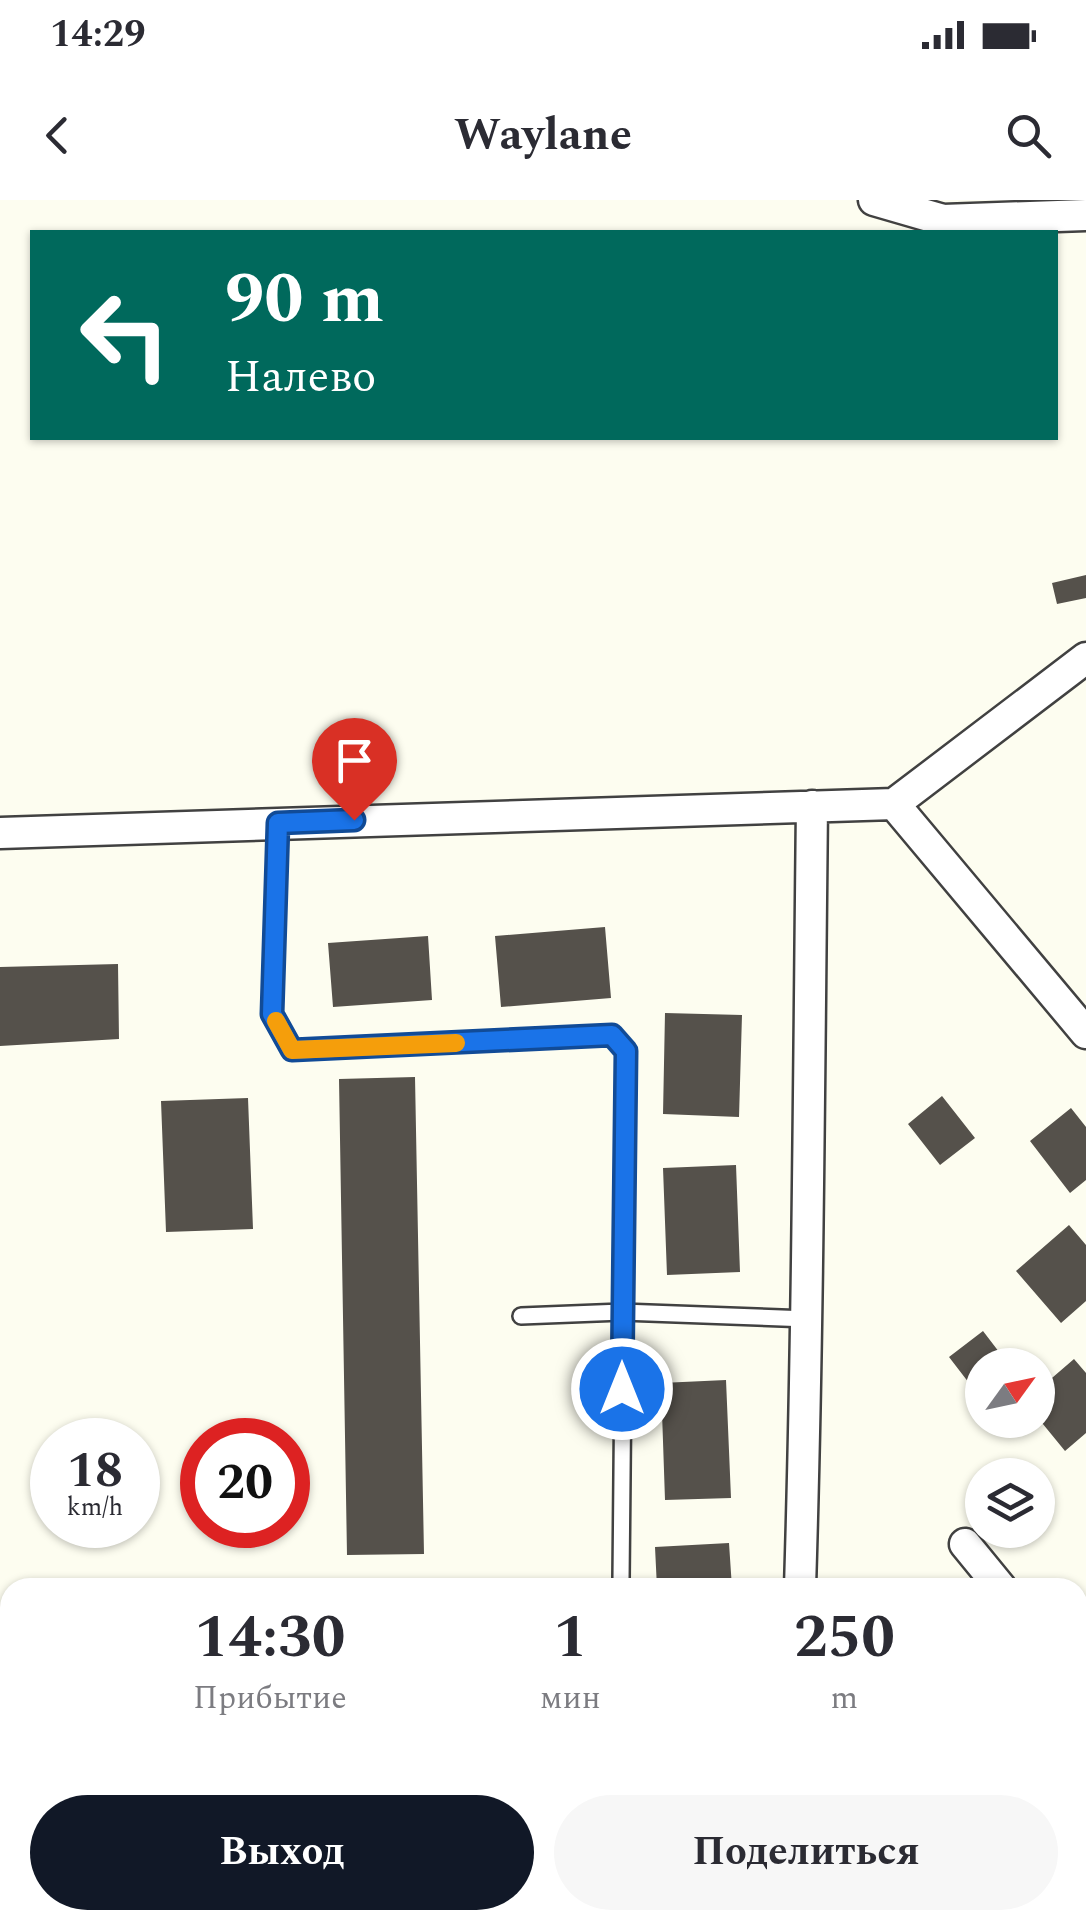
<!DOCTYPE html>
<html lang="ru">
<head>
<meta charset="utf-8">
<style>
	:root { --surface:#fff; --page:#f7f7f7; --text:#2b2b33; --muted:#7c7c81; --accent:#111827 }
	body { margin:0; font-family:Spectral,serif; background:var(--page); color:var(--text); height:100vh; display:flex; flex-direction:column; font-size:38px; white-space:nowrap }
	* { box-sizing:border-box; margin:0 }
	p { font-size:32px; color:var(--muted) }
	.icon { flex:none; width:55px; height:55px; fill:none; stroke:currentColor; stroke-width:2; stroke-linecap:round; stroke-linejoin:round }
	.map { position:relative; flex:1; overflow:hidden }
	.side { position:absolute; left:0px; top:1378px; width:1088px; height:352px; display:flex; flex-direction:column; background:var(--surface); border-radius:30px 30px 0 0; box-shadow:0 2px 8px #0004 }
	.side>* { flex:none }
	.banner { position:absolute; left:30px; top:30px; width:1028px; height:210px; border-radius:0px; box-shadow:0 2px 8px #0004; background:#00695c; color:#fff; overflow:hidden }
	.needle { width:65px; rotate:57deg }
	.fabs { position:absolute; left:965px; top:1148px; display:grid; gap:20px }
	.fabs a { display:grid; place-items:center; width:90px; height:90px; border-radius:50%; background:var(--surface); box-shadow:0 2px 8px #0004; font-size:50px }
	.speed { position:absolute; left:30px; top:1218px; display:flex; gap:20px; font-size:50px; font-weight:700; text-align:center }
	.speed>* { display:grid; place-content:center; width:130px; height:130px; border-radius:50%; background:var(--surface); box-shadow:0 2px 8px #0004; line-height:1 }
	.speed small { font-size:25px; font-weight:400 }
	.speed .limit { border:15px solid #d22; background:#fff; color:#111 }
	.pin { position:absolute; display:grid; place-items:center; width:85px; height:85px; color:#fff; margin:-102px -42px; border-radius:50% 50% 50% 0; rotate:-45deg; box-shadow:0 0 10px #0007 }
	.pin .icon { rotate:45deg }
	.me { position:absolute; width:110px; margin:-55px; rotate:0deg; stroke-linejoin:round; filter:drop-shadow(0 0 8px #0008) }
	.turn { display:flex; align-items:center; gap:35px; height:210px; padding:0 30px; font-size:45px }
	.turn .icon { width:130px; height:130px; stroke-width:2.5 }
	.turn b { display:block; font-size:70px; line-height:85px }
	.eta { display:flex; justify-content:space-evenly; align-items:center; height:170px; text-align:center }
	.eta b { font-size:60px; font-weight:700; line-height:70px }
	.button { display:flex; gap:20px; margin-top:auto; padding:20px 30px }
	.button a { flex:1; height:115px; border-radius:60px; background:var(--accent); color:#fff; font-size:40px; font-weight:700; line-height:115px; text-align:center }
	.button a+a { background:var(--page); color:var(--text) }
	.status { display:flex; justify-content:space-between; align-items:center; height:70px; padding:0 50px; background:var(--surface); direction:ltr }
	.status svg { height:28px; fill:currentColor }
	header { display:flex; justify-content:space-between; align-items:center; height:130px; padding:0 30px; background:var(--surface); font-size:45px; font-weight:700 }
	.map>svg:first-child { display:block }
	.building { fill:#55514b }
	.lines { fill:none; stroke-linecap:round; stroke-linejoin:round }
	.service-casing { stroke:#414141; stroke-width:20 }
	.minor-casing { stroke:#414141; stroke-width:35 }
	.service { stroke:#fff; stroke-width:15 }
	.minor { stroke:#fff; stroke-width:30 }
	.route-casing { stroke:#114b97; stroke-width:25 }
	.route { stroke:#1a73e8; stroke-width:18 }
	.slow { stroke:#f59e0b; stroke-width:18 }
</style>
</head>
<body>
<div class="status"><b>14:29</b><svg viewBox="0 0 49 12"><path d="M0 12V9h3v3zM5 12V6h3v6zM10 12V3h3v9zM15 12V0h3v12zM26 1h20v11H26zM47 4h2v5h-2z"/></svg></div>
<header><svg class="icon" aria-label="back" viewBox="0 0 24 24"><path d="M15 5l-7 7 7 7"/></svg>Waylane<svg class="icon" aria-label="search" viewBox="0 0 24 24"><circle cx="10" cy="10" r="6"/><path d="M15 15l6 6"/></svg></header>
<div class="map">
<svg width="1086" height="1729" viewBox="0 0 1086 1729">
	<rect width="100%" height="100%" fill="#fdfdf0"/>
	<path class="building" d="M1086 375V398L1057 404 1052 383Z
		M605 727 611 798 501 807 495 736Z
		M428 736 432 800 333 807 328 743Z
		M118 764 119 839 0 846V767Z
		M665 813 742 815 739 917 663 914Z
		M415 877 424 1354 347 1355 339 879Z
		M942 896 975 938 940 965 908 924Z
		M248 898 253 1029 166 1032 161 901Z
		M1071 908 1086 927V980L1070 993 1030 941Z
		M736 965 740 1072 667 1075 663 968Z
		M1069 1025 1086 1045V1101L1061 1123 1016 1071Z
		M983 1131 1009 1165H982V1194L979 1196 949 1157Z
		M1074 1159 1086 1173V1233L1065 1251 1038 1218V1190Z
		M726 1180 731 1298 665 1300 661 1183Z
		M729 1343 732 1388H657L655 1347Z
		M1086 1585V1661L1078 1667V1591Z"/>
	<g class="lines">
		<defs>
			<path id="service" d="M278 623 272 814 292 851 612 835 626 851 621 1381 617 1388
				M521 1116 622 1112 808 1119
				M303 1720V1729
				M510 1720 511 1729
				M723 1720 724 1729
				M254 1729V1720"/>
			<path id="minor" d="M874 0 943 20 1086 15
				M894 604 1086 833
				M0 633 894 604 1086 458
				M965 1344 1001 1388
				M800 1388C808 1127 809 866 812 606
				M1078 1480 1086 1490
				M791 1729V1720"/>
		</defs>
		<use href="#service" class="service-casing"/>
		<use href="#minor" class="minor-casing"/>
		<use href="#service" class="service"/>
		<use href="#minor" class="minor"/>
	</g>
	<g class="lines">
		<defs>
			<path id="route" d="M354 620 278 623 272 814 292 850 612 835 626 851 622 1189"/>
		</defs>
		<use href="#route" class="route-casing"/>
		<use href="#route" class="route"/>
		<path class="slow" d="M276 821 292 850 456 843"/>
	</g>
</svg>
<div class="fabs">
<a><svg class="needle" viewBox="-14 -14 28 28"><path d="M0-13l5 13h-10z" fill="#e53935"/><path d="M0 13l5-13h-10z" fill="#7c7c81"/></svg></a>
<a><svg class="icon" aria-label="layers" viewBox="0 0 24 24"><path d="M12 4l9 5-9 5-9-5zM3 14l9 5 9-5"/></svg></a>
</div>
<div class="speed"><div>18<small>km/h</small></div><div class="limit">20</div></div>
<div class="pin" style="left:354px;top:620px;background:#d93025"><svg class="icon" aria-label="arrive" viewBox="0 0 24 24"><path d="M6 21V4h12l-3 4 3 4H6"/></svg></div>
<svg class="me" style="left:622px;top:1189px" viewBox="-20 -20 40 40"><circle r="17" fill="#1a73e8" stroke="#fff" stroke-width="3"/><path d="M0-11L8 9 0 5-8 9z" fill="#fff"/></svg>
<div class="banner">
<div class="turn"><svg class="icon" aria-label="left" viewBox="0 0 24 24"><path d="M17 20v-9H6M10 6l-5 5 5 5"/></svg><div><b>90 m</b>Налево</div></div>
</div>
<section class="side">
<div class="eta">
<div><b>14:30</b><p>Прибытие</p></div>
<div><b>1</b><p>мин</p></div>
<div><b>250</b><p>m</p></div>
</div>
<div class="button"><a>Выход</a><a>Поделиться</a></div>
</section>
</div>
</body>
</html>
